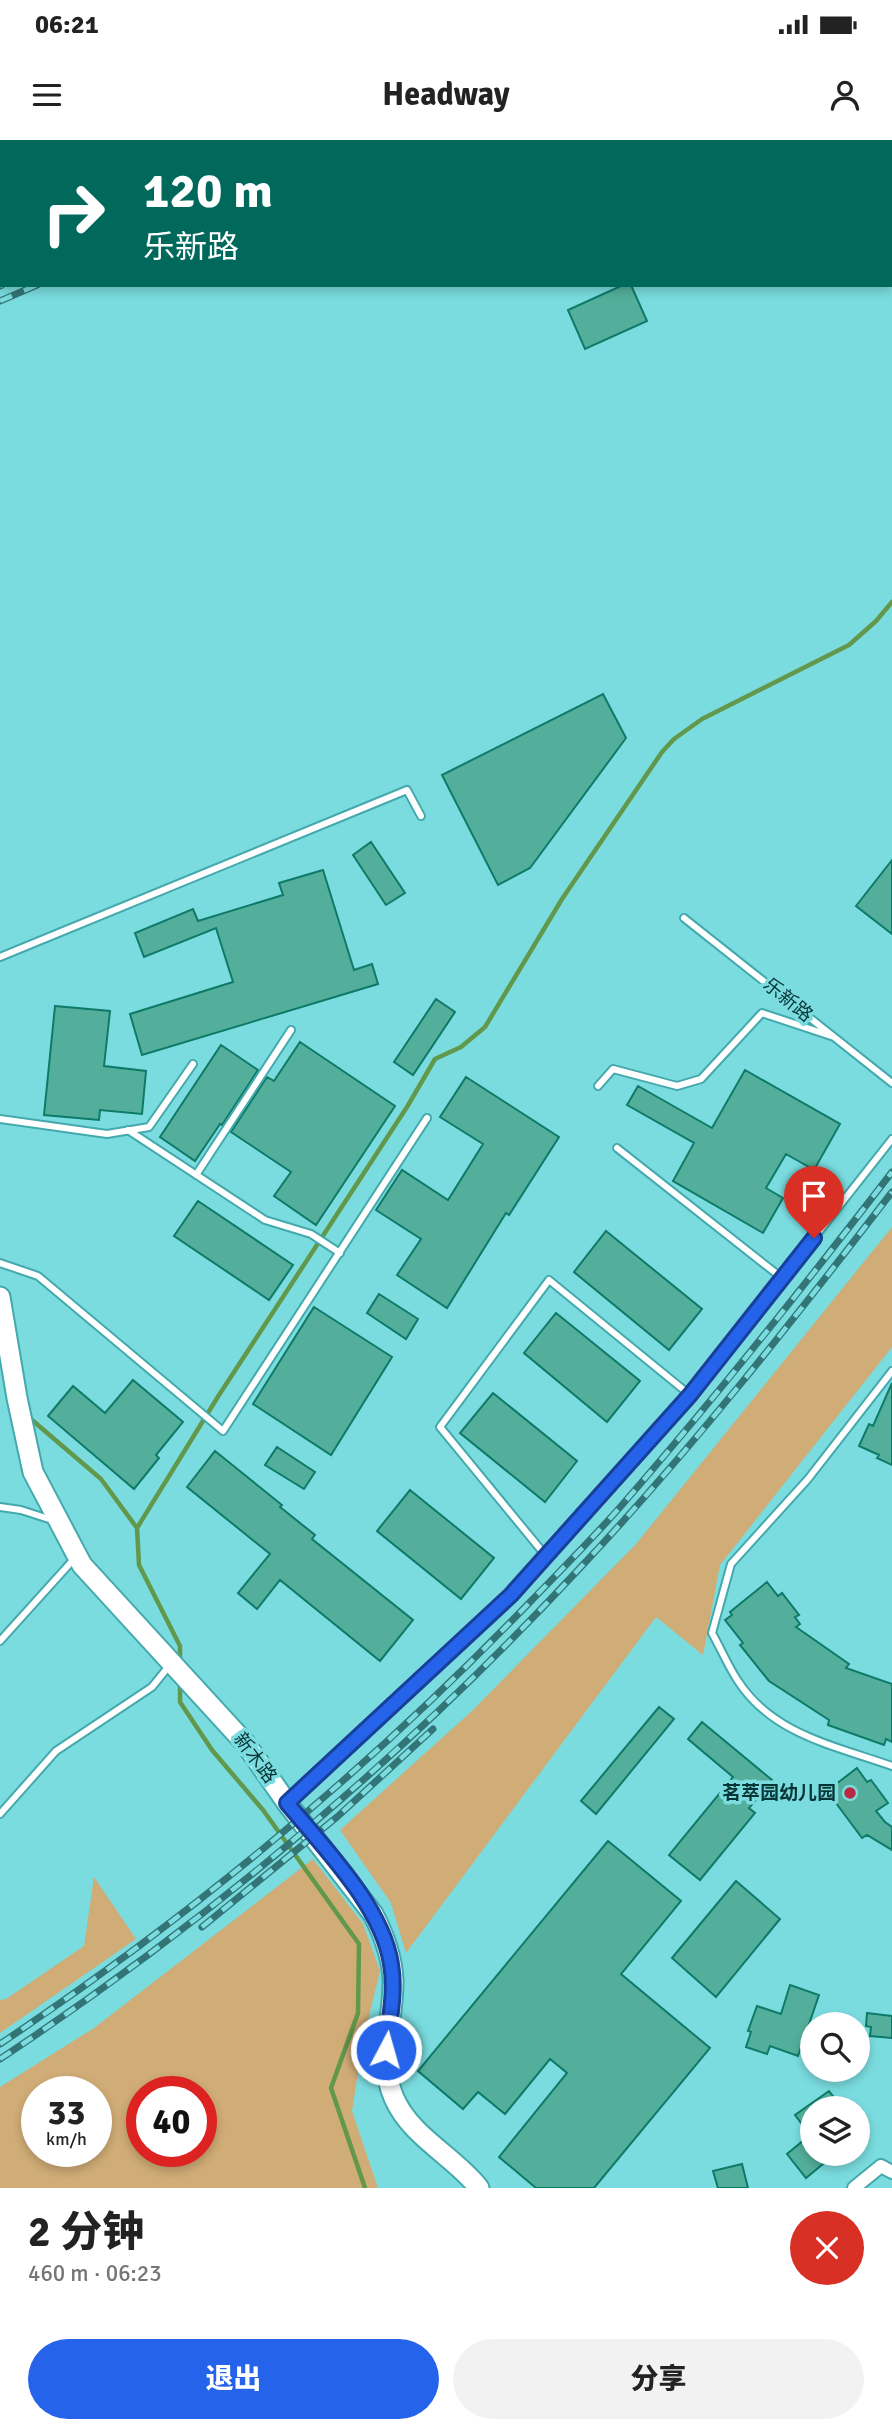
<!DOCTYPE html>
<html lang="zh">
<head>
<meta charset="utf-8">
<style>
	:root { --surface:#fff; --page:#f2f2f2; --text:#222; --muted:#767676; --accent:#2563eb }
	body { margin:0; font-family:Signika,"Noto Sans SC",sans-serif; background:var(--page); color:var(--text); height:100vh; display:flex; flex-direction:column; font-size:26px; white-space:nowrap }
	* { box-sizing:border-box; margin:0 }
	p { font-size:23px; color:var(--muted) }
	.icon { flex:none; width:38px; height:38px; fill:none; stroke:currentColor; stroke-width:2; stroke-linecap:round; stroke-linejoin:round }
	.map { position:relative; height:2048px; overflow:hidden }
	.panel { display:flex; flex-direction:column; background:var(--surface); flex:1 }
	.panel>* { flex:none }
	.guide { position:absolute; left:0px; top:0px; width:892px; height:147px; box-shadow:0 4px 10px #0003; background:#00695c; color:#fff; overflow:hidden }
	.tools { position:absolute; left:800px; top:1872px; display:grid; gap:14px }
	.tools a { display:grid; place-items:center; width:70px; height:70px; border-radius:50%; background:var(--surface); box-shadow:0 4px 10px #0003; font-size:35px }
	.speed { position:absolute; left:21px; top:1936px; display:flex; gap:14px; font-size:35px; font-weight:700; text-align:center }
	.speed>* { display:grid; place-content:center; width:91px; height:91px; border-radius:50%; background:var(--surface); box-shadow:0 4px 10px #0003; line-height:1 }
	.speed small { font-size:18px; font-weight:400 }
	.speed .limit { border:10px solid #d22; background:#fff; color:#111 }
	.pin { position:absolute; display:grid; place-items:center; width:60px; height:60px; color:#fff; margin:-72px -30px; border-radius:50% 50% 50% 0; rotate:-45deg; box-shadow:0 0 7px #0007 }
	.pin .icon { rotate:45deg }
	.me { position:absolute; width:77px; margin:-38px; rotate:6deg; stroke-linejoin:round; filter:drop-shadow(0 0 5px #0008) }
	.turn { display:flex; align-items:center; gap:24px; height:147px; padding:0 28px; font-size:32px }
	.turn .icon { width:91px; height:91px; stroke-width:2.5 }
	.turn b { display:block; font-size:49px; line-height:60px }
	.round { display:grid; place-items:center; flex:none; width:74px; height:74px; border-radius:37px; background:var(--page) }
	.summary { display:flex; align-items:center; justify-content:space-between; height:119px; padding:0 28px }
	h1 { font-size:42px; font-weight:800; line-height:52px }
	.action { display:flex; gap:14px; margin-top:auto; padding:14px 28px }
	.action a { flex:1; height:80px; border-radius:42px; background:var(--accent); color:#fff; font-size:28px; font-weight:800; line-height:80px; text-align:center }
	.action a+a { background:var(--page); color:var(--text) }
	.status { display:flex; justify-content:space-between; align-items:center; height:49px; padding:0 35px; background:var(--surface); direction:ltr }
	.status svg { height:19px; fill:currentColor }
	header { display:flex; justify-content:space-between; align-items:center; height:91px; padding:0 28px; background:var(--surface); font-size:32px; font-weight:800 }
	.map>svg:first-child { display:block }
	.green { fill:#d0ac76; fill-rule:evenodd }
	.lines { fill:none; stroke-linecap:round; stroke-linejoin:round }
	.stream { stroke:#61984b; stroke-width:4.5 }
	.building { fill:#53af9b; stroke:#0e7a68; stroke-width:2 }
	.lane-casing { stroke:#44a9ac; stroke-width:10 }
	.street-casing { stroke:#44a9ac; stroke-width:16 }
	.secondary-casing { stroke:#44a9ac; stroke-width:23 }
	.lane { stroke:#fff; stroke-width:6 }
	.street { stroke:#fff; stroke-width:12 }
	.secondary { stroke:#fff; stroke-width:19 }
	.rail-casing { stroke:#337476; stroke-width:7 }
	.rail { stroke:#7adcdf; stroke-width:4.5; stroke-dasharray:13; stroke-linecap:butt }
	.route-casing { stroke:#184099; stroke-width:18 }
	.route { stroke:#2563eb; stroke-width:12 }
	.poi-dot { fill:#ba2941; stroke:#7adcdf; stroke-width:2.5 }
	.labels { text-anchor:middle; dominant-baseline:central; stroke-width:7; stroke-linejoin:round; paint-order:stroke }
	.street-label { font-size:19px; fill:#083536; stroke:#7adcdf }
	.poi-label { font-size:19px; font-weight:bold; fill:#083536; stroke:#7adcdf; text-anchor:end }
</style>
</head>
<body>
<div class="status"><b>06:21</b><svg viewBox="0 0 49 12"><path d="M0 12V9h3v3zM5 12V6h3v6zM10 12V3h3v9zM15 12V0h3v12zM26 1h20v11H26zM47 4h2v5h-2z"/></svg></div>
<header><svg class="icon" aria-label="menu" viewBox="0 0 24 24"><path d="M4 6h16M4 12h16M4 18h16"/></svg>Headway<svg class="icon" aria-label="person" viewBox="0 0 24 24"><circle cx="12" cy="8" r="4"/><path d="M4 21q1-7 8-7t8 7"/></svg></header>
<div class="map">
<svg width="892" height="2048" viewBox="0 0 892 2048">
	<rect width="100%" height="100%" fill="#7adcdf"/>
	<path class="green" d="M892 1087V1207L720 1425 703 1515 656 1477 406 1813 391 1763 340 1690 473 1570 636 1404Z
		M313 1719 363 1784 380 1831 363 1901 352 1971 378 2048H0V1947L94 1888ZM96 1951V2011H37V1951ZM142 1951H201V2011H142Z
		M94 1737 136 1799 0 1893V1860L6 1859 84 1806Z"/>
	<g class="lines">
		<path class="stream" d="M32 1280 101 1339 137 1388
			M180 1521V1506L139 1425 137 1388 219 1255 407 967 435 919 461 907 485 887 562 759 662 612 674 599 702 579 849 505 876 481 892 462
			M180 1541V1562L212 1610 263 1670 359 1804 358 1873 331 1948 365 2048"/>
	</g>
	<path class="building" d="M623 145H631L647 181 585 209 568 170Z
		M603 554 626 598 530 728 498 745 442 635Z
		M371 702 405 753 386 765 353 715Z
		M892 720V794L856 766Z
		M323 730 354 830 372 824 378 844 142 915 130 874 233 842 216 788 144 817 135 793 193 769 198 781 283 755 279 743Z
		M436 859 455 872 413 935 394 922Z
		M55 866 110 871 104 926 146 931 142 974 100 970 99 980 44 975Z
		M300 902 395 966 316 1085 274 1056 291 1032 231 992 267 937 274 941Z
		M221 905 258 930 222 985 220 984 195 1021 160 997Z
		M745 930 840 984 814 1030 786 1014 766 1048 783 1058 763 1093 673 1041 694 1003 627 965 638 946 712 988Z
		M466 937 559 997 509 1075 506 1073 447 1168 397 1135 421 1099 376 1070 402 1030 448 1060 483 1004 440 977Z
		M198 1061 293 1125 269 1160 174 1096Z
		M606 1091 702 1169 669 1210 574 1132Z
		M379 1154 418 1179 406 1199 367 1173Z
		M314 1167 392 1217 331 1315 253 1264Z
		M556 1173 640 1241 607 1282 524 1213Z
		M133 1240 183 1282 156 1315 159 1318 134 1349 48 1276 73 1246 105 1273Z
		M892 1243V1325L877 1318 879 1315 859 1306 869 1284 873 1286Z
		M493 1253 577 1321 545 1362 460 1293Z
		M277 1307 315 1332 304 1349 265 1325Z
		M215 1311 282 1365 280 1367 315 1395 312 1399 413 1480 380 1521 280 1440 257 1469 238 1453 270 1414 187 1347Z
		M410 1350 494 1418 461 1459 377 1391Z
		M767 1442 778 1456 782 1453 799 1475 795 1477 800 1484 796 1487 849 1524 846 1528 892 1544V1602L886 1599 884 1605 828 1585 829 1580 769 1541 740 1505 743 1503 725 1480 732 1475 730 1472Z
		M659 1567 674 1579 596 1674 581 1661Z
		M702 1582 772 1640 749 1668 755 1673 700 1740 669 1715 733 1637 688 1599Z
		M857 1628 867 1642 871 1640 888 1663 876 1671 885 1682 892 1687V1710L867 1695 862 1698 827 1651Z
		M608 1701 681 1761 621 1834 710 1908 594 2048H536L499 2017 567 1933 550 1919 505 1974 478 1952 463 1969 418 1931Z
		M736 1741 780 1779 716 1857 672 1818Z
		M790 1845 819 1855 798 1916 770 1906 767 1914 746 1907 751 1892 748 1891 757 1866 781 1874Z
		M867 1873 892 1876V1898L870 1896 871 1887 866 1886Z
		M829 1951 843 1969H812V2014H835L806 2038 787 2014 810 1995 795 1975Z
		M742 2024 748 2048H718L713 2031Z"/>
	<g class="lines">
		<defs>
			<path id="lane" d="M684 778 892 943
				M0 817 407 650 421 676
				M598 946 613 929 677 946 701 939 762 873 834 897
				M0 979 107 994 149 987 193 924
				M128 990 265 1080 311 1094 340 1113
				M617 1008 782 1138
				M196 1035 291 890
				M0 1123 38 1136 223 1291 427 978
				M892 1231 808 1339 731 1424 712 1493C721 1509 728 1526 738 1541 773 1595 836 1606 892 1626
				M0 1367 21 1370 52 1380
				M546 1416 440 1287 549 1140 690 1255
				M0 1501 74 1419
				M289 1662 511 1455 690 1255 892 999
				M0 1674 56 1611 152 1547 169 1526"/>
			<path id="street" d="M854 2048 881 2026 892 2032"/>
			<path id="secondary" d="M0 1157 17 1258 33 1332 82 1425 245 1603 287 1663 373 1774C384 1795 392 1816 393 1840 394 1880 377 1919 394 1958 411 1997 454 2016 479 2048"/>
		</defs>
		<use href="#lane" class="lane-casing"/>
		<use href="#street" class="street-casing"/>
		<use href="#secondary" class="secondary-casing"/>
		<use href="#lane" class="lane"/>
		<use href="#street" class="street"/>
		<use href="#secondary" class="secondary"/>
		<defs>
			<path id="rail" d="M361 2 365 0
				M0 146 2 145
				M0 161 37 145
				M202 1787 337 1677 433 1589
				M0 1904C192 1776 371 1627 531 1461 562 1429 593 1398 622 1365 716 1257 805 1145 892 1032
				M0 1919C210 1780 407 1614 579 1429 691 1310 792 1182 892 1052"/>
		</defs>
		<use href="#rail" class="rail-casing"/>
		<use href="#rail" class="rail"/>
	</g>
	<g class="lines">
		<defs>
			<path id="route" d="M386 1910C389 1882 396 1852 391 1824 382 1766 324 1708 287 1663L511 1455 690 1255 814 1098"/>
		</defs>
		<use href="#route" class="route-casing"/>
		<use href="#route" class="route"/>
	</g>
	<circle class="poi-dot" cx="850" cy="1653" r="7"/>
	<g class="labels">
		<g class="street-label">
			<text transform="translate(788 860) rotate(39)">乐新路</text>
			<text transform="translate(255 1618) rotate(53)">新木路</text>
		</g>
		<g class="poi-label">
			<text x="836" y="1653">茗萃园幼儿园</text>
		</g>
	</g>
</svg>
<div class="tools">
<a><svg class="icon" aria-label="search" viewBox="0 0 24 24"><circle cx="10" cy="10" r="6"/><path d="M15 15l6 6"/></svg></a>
<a><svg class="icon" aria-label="layers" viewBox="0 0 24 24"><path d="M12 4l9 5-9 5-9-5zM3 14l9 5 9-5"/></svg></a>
</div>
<div class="speed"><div>33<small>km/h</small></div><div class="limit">40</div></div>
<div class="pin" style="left:814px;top:1098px;background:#d93025"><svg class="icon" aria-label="arrive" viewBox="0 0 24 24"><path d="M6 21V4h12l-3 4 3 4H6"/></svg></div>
<svg class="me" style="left:386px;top:1910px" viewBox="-20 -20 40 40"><circle r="17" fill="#2563eb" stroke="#fff" stroke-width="3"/><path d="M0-11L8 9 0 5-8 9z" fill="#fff"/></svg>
<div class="guide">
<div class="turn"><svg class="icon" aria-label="right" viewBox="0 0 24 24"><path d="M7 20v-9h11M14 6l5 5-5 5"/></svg><div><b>120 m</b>乐新路</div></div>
</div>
</div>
<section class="panel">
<div class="summary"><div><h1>2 分钟</h1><p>460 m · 06:23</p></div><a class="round" style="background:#d93025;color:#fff"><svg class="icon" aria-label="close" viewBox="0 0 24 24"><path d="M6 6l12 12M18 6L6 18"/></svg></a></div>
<div class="action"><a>退出</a><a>分享</a></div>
</section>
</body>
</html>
